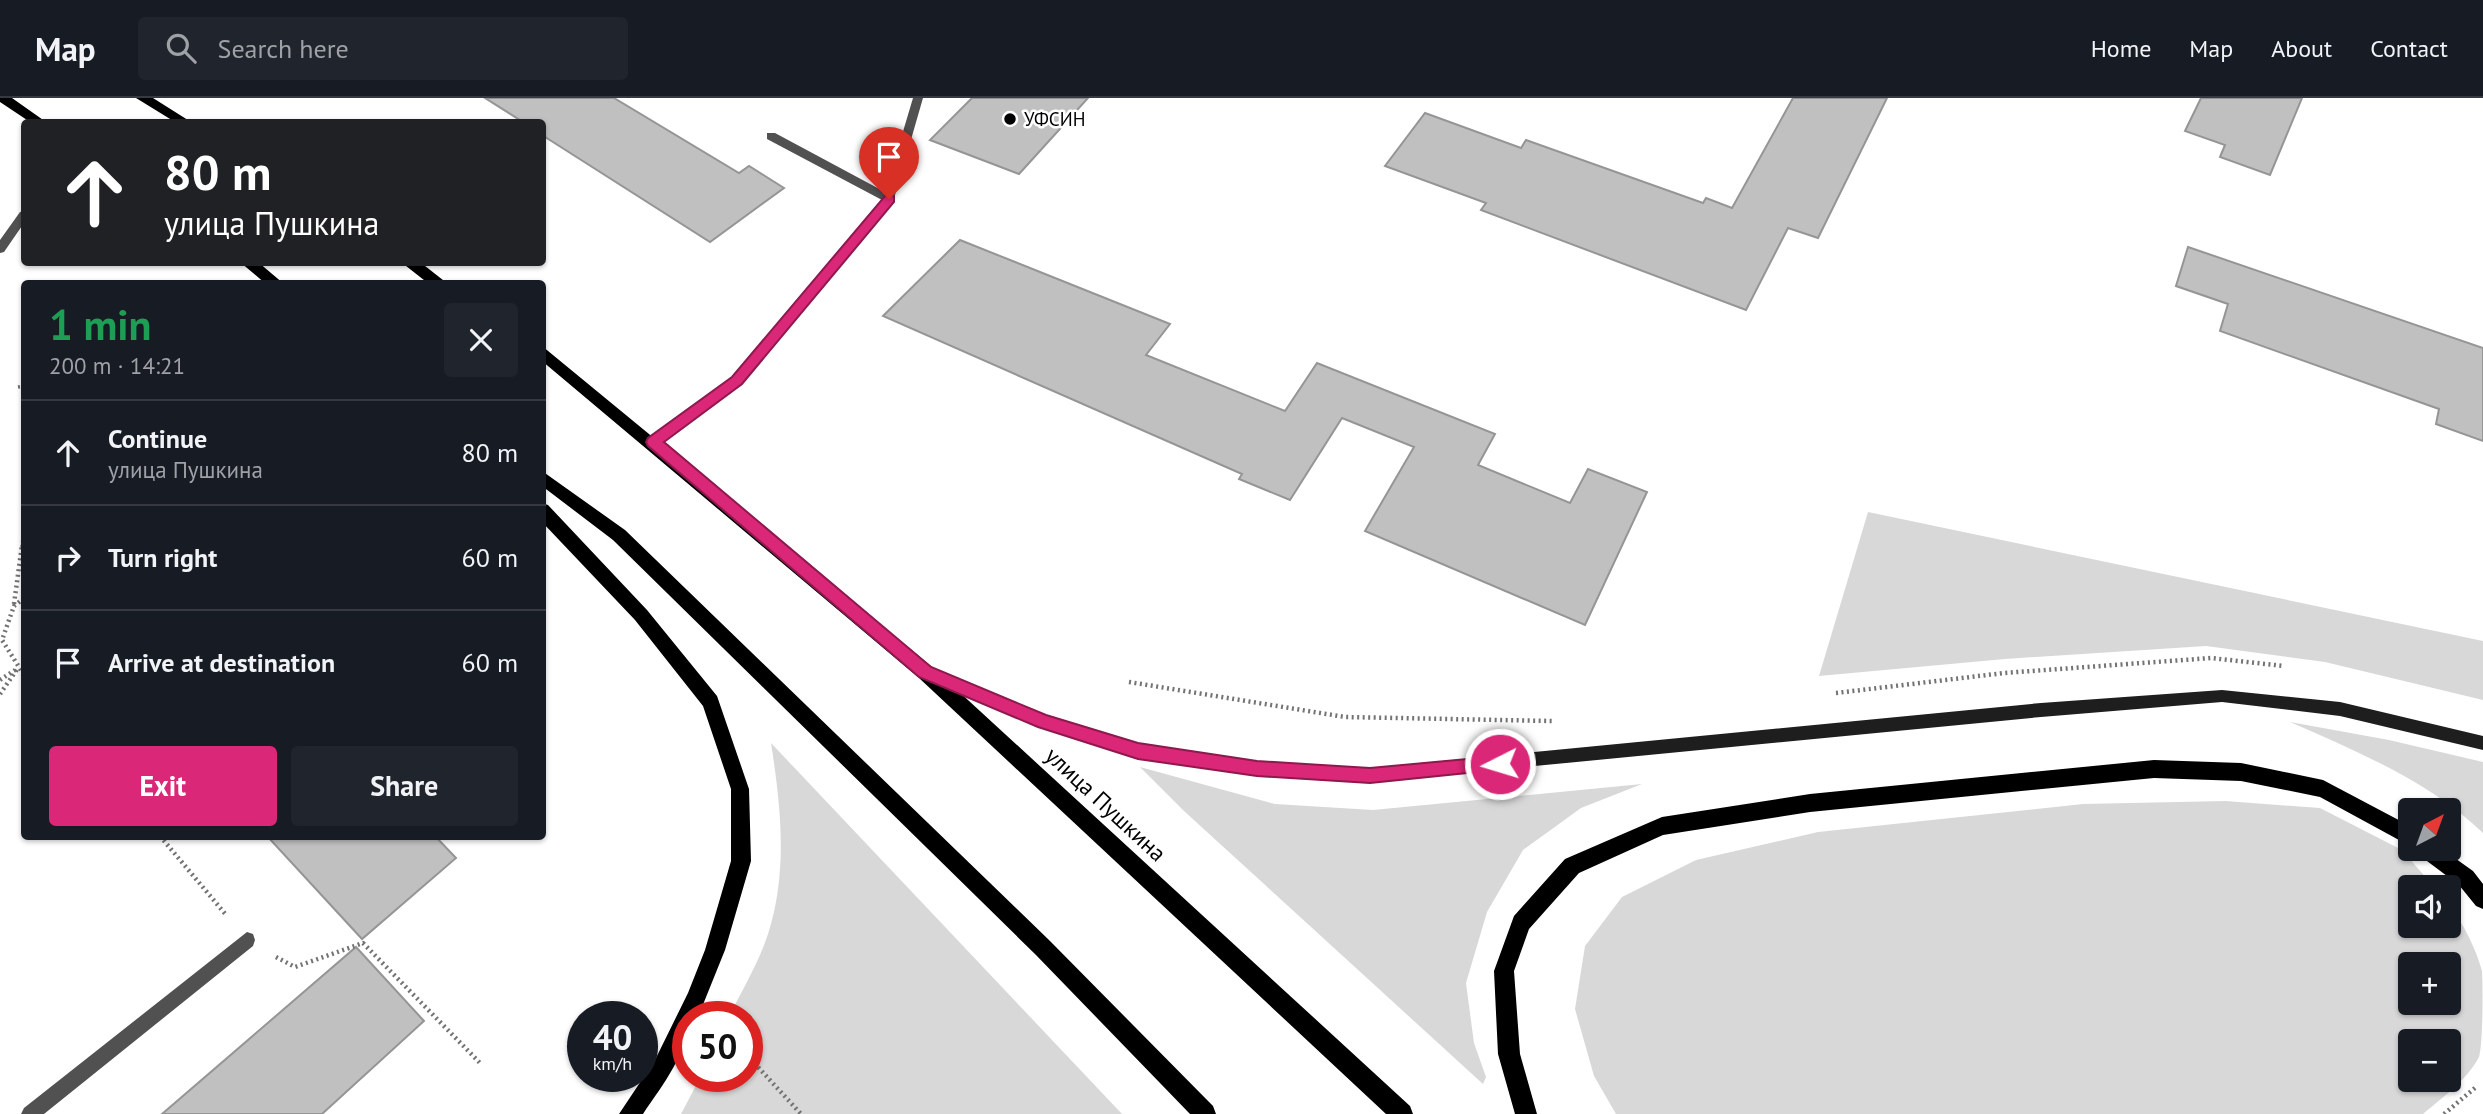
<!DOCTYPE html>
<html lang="en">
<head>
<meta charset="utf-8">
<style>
	:root { --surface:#171b24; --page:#20242c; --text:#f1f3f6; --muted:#9ea1a6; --line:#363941; --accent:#db2777 }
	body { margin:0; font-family:"PT Sans",sans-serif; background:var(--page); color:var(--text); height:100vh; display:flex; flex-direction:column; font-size:26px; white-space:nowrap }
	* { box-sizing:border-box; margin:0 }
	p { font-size:23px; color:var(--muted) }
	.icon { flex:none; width:38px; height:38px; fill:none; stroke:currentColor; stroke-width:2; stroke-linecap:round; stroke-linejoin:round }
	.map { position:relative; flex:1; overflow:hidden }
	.drawer { position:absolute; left:21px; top:182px; width:525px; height:560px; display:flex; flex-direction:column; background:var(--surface); border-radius:7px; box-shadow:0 2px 5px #0004 }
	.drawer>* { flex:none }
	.hud { position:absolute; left:21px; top:21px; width:525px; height:147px; border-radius:7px; box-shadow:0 2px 5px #0004; background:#202124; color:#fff; overflow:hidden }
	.needle { width:46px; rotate:41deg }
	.buttons { position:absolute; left:2398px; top:700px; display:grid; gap:14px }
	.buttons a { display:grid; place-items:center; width:63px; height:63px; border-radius:7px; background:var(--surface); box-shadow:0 2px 5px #0004; font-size:35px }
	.speed { position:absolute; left:567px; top:903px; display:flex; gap:14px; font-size:35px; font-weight:700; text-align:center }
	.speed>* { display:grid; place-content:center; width:91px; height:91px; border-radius:50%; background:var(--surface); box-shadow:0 2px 5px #0004; line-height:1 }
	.speed small { font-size:18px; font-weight:400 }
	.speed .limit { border:10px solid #d22; background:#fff; color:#111 }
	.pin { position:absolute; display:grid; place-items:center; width:60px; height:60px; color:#fff; margin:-72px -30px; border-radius:50% 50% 50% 0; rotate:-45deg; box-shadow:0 0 7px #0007 }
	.pin .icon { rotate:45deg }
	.me { position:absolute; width:77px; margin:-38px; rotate:265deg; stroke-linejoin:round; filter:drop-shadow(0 0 5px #0008) }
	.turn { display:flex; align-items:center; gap:24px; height:147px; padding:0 28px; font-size:32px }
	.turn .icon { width:91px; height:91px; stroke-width:2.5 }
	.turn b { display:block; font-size:49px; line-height:60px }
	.round { display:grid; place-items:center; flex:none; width:74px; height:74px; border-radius:7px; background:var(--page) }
	.head { display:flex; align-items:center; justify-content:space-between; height:119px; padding:0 28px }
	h1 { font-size:42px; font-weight:600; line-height:52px; color:#1e9e55 }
	.button { display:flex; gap:14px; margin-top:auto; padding:14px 28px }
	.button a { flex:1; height:80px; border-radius:7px; background:var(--accent); color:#fff; font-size:28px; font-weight:600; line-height:80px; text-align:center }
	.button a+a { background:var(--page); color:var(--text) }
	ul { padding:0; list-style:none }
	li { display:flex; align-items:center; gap:21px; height:105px; padding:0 28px; border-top:2px solid var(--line) }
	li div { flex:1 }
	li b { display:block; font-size:26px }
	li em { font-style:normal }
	header { display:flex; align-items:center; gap:42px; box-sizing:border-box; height:98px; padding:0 35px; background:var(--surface); border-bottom:2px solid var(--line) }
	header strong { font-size:33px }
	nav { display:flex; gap:38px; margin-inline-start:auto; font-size:24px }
	.search { width:490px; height:63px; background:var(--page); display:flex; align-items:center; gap:18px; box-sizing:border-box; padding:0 24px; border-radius:7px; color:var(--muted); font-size:26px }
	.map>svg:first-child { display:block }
	.green { fill:#d8d8d8; fill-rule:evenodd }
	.building { fill:#c0c0c0; stroke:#959595; stroke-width:2 }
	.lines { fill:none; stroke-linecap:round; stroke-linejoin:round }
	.path-far1 { stroke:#737373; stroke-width:3.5; stroke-dasharray:2 2.5; stroke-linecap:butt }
	.path { stroke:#737373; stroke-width:4.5; stroke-dasharray:2 3.5; stroke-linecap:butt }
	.lane { fill:#515151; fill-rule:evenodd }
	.secondary { fill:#1e1e1e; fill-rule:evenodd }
	.primary { fill:#000; fill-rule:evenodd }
	.route { fill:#db2777; stroke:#8e194d; stroke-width:2 }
	.poi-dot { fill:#000; stroke:#fff; stroke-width:2.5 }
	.labels { text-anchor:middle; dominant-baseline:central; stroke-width:5; stroke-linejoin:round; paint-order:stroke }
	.far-poi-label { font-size:19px; fill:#000; stroke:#fff; text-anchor:start }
	.street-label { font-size:23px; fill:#000; stroke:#fff }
</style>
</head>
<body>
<header>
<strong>Map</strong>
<div class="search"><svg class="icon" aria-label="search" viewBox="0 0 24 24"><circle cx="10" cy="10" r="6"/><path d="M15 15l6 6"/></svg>Search here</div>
<nav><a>Home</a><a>Map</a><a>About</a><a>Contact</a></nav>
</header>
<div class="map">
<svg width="2483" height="1016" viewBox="0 0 2483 1016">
	<rect width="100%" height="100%" fill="#fff"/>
	<path class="green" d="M1868 414 2483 543V602L2325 564 2206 548 2005 561 1819 578Z
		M2290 624 2389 642 2483 664V735C2429 683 2358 654 2290 624Z
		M771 645 1122 1016H681L701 978H747V919H729C742 892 759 864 768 836 788 774 781 709 771 645Z
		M1140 669 1275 706 1373 712 1642 686 1581 710 1523 752 1487 814 1466 885 1474 945 1486 979 1483 986 1184 713Z
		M2225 703 2320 710 2402 752 2434 789H2410V828H2448V806C2463 824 2476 851 2482 873 2483 887 2483 946 2479 959 2466 983 2443 999 2423 1016H1616L1594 978 1575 911 1585 848 1622 799 1696 762 1818 734 2083 706ZM2448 866V905H2410V866ZM2410 943H2448V982H2410Z"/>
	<path class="building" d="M485 0H614L739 75 749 68 784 90 710 144 542 37V24H523Z
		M972 0H1088L1019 76 930 42Z
		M1793 0H1887L1818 140 1788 130 1746 212 1481 112 1486 105 1385 68 1425 15 1521 50 1526 42 1703 105 1706 100 1732 110Z
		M2201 0H2302L2270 77 2220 59 2225 47 2185 33Z
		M960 142 1170 226 1146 257 1285 313 1317 265 1495 336 1478 367 1570 405 1588 371 1647 394 1585 527 1365 433 1414 349 1342 320 1290 402 1239 381 1242 376 883 218Z
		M2188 149 2483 250V343L2436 326 2439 311 2220 233 2228 206 2176 188Z
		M267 738H435L456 760 362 841Z
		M356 849 424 923 322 1016H162Z"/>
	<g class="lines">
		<path class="path-far1" d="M18 289 24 288
			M22 449 24 431"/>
		<path class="path" d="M24 500 14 508 2 542 24 577
			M14 506 22 447
			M0 582 15 572
			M1129 584 1345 619 1552 623
			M1836 595 2004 575 2211 560 2284 568
			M0 596 18 570
			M160 738 227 818
			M276 859 295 869 363 845 481 966
			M747 957 801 1016
			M2444 1016 2476 989"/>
		<path class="lane" d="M913 0H923L893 104 741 286 658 348H648L647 344 648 340 733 280 882 102 767 41V35H775L885 94Z
			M24 113V125L4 154 0 155V142L20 114Z
			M247 834 253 836 255 842 253 848 44 1016H21L24 1010Z"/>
		<path class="secondary" d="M930 570 1045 617 1138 646 1257 664 1370 670 2041 605 2222 592 2340 604 2483 638V652L2340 618 2222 604 2041 619 1370 684 1257 678 1138 660 1038 628 925 580 923 576 925 572Z"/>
		<path class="primary" d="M0 0H12L46 24H30L0 4Z
			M136 0H153L191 24H175Z
			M240 164H258L284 186H266Z
			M401 164H420L448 186H429Z
			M542 248 931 568 1410 1008 1413 1016H1386L919 580 542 263Z
			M542 373 625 432 1050 843 1213 1008 1216 1016H1190L1036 857 613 442 542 388Z
			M542 405 548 407 647 512 717 598 749 691 751 763 725 852 698 919H688C688 956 663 986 643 1016H619L655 962 688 895 705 852 731 763V691L703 608 635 522 542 424Z
			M2154 662 2241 665 2323 682 2410 728V748L2320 699 2241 683 2154 680 1810 714 1663 737 1579 775 1529 831 1514 873 1520 956 1537 1016H1515L1498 956 1494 873 1514 818 1565 761 1662 719 1810 696Z
			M2416 751H2442L2473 773 2483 786V811L2476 808 2459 787 2419 757Z"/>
	</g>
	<path class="route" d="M889 96 894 98V104L742 286 664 344 931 569 1046 617 1138 645 1257 663 1370 670 1500 658 1506 660 1509 666 1506 671 1370 685 1257 678 1138 661 1038 629 919 579 648 348 646 344 648 340 732 279 885 98Z"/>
	<circle class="poi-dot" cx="1010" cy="21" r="7"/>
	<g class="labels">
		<g class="far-poi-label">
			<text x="1024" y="21">УФСИН</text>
		</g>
		<g class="street-label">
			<text transform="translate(1106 706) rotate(43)">улица Пушкина</text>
		</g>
	</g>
</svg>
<div class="buttons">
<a><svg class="needle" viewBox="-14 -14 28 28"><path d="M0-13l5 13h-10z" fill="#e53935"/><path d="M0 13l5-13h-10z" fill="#9ea1a6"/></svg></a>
<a><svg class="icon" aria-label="sound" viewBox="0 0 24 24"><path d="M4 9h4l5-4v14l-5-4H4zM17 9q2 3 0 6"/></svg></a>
<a>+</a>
<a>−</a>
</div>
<div class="speed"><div>40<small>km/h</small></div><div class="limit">50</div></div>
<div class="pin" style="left:889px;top:101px;background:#d93025"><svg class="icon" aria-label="arrive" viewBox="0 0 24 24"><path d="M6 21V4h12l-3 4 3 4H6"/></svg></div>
<svg class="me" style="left:1500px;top:666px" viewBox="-20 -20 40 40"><circle r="17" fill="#db2777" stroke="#fff" stroke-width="3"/><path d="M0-11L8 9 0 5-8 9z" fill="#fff"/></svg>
<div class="hud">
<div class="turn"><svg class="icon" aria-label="ahead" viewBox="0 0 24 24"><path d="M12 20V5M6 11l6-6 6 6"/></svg><div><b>80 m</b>улица Пушкина</div></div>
</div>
<section class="drawer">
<div class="head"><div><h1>1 min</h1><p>200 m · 14:21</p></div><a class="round"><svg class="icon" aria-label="close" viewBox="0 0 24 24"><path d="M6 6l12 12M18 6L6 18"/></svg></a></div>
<ul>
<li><svg class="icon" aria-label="ahead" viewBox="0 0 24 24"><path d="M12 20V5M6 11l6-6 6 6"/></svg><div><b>Continue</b><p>улица Пушкина</p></div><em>80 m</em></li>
<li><svg class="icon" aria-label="right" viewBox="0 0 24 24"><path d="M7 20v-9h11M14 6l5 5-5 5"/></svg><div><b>Turn right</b></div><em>60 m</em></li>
<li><svg class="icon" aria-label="arrive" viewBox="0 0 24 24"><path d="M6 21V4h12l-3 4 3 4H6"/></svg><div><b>Arrive at destination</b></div><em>60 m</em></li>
</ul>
<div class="button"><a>Exit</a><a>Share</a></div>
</section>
</div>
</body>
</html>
